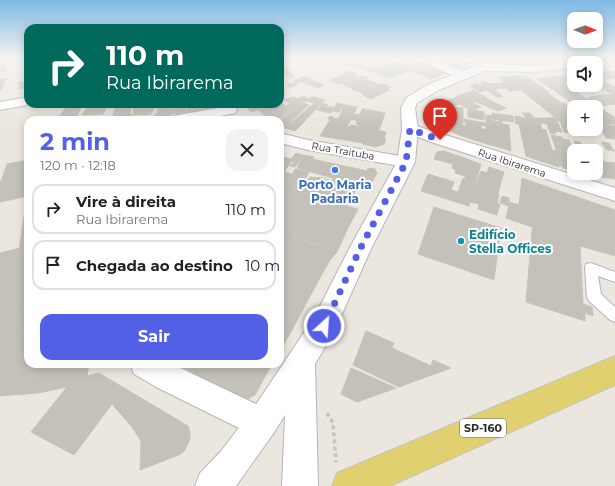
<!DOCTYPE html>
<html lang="pt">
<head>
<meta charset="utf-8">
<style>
	:root { --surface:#fff; --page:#f2f2f2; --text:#202124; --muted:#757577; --line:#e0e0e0; --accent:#5360e5 }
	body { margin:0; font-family:Montserrat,sans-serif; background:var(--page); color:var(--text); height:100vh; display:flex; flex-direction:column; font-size:15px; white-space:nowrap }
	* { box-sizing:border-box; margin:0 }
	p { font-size:13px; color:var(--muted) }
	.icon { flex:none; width:22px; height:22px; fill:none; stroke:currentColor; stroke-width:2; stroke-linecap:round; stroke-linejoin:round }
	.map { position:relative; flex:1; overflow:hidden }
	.side { position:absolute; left:24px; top:116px; width:260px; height:252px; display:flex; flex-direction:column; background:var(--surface); border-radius:12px; box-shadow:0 2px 10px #0003 }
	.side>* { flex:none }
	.guide { position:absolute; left:24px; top:24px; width:260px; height:84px; border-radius:12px; box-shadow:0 2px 10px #0003; background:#00695c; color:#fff; overflow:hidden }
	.needle { width:26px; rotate:91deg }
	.buttons { position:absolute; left:567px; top:12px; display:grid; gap:8px }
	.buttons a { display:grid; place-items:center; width:36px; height:36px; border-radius:8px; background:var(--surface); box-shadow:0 2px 10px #0003; font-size:20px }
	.pin { position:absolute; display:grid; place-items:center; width:34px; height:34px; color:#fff; margin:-41px -17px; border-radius:50% 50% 50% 0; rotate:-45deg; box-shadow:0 0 4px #0007 }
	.pin .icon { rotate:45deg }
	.me { position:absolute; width:44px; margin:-22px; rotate:26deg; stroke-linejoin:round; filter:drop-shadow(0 0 3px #0008) }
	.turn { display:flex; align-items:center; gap:14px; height:84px; padding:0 16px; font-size:18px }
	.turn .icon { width:52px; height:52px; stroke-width:2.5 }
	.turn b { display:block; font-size:28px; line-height:34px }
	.round { display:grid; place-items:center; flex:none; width:42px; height:42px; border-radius:12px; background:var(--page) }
	.summary { display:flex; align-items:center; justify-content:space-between; height:68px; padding:0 16px }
	h1 { font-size:24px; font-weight:700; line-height:30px; color:var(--accent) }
	.primary-button { display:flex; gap:8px; margin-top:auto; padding:8px 16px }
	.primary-button a { flex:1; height:46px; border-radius:12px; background:var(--accent); color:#fff; font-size:16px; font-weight:700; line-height:46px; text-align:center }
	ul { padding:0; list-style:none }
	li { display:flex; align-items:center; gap:12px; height:50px; margin:0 8px 6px; padding:0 8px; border:2px solid var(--line); border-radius:12px }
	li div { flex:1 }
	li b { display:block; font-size:15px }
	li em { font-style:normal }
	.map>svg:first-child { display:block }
	.building { fill:#c4c1ba; stroke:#c7c3b9 }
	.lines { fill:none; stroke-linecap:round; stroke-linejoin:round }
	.lane-casing { stroke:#b3b4bd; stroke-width:2 }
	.street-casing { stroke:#b3b4bd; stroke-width:2 }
	.secondary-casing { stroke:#b3b4bd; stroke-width:2 }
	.primary-casing { stroke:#c4c4c4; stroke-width:2 }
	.path { stroke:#c4c4c4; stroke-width:3.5; stroke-dasharray:4 3; stroke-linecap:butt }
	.lane { fill:#fff; fill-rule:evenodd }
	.street { fill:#fff; fill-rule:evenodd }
	.secondary { fill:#fff; fill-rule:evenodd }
	.primary { fill:#e0d06f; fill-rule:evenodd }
	.route { stroke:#5360e5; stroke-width:7; stroke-dasharray:0 12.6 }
	.shop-dot { fill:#3f7fe0; stroke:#fff; stroke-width:1.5 }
	.culture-dot { fill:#0f9aa8; stroke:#fff; stroke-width:1.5 }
	.labels { text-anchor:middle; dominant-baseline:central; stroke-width:4; stroke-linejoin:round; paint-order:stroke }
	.far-street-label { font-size:10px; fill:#2b2b2b; stroke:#fff }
	.shield { fill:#fff; stroke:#6b6b6b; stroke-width:1 }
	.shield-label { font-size:11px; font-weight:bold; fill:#2b2b2b }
	.shop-label { font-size:12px; font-weight:bold; fill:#366cbe; stroke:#fff }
	.culture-label { font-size:12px; font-weight:bold; fill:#0d838f; stroke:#fff; text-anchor:start }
</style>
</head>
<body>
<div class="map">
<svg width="615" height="486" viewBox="0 0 615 486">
	<rect width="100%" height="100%" fill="#ebe7df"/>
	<path class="building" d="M336 59H367L356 66 334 61Z
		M405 59H410L420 63 413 66 401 60Z
		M437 59H445L464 66 460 68Z
		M445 59H458L472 63 464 66Z
		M399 60 437 77 431 79 411 70 390 78 354 66 359 64 371 69Z
		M422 62 447 73 442 75 417 64Z
		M5 64 4 67H7L6 71H0V65Z
		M423 66 442 75 437 77 418 68Z
		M280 67 291 72 289 73 295 76 293 77 280 74Z
		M349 71 355 73 354 74 357 76H355L358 78 362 76 368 78 365 79 376 83 374 84H384L391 87 388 89 389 90 371 99 363 95 364 94 361 93 363 92H358L341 83H335L329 81Z
		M615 71V78L601 80 615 87V92L596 81V72Z
		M574 75V83H563L554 77Z
		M304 76 319 83 324 85 318 88 300 81 303 80 299 78Z
		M515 76 569 117 556 118 521 90 509 91 506 88 495 89 489 84 504 83 498 77Z
		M515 76H526L549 92H546L561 103H564L569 107 576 106 578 107H574V117H569Z
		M554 77 605 111 596 112V107H578L537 79Z
		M7 78 1 90H0V79Z
		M356 78 370 84 355 90 343 84Z
		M296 79 301 80 297 84H295V87H288L287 83 291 84Z
		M28 81V87L19 89V82Z
		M596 81 615 92V104L598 106 587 99 592 98 589 97 612 94 596 85Z
		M480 82H486L503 97H497L481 86H484Z
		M477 83 481 86 487 90 480 92 470 86Z
		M473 90 487 98H486L506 108 502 110 466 93Z
		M466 93 495 106 502 110 498 111 460 95Z
		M460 95 475 102 473 103 481 107 476 109 454 98Z
		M303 96 309 99 277 120 268 116Z
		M293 97 298 99 290 103 284 100Z
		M312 97 318 98 319 99 314 103 306 101Z
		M454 98 476 109H477H469L459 104 455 106 446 101Z
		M319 99 325 100 295 131 285 128Z
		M280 102 285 105 266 116 258 110 273 104H280Z
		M303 103 309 105 289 123 280 120Z
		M323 103 328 105 326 107H335L331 113 317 110Z
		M337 103 351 106 333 138 320 136 330 120 328 119 330 116 334 117 333 119 339 118 344 105H343L339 112 333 111Z
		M432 103 446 106 445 108 452 109V107L463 108V116L428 110Z
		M83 104 77 116 73 118 61 119 63 116 59 117 67 105Z
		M90 104H108L103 114 82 115Z
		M117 104H133L130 112 113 114Z
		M135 104H154L153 107H155L151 114 133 115Z
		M186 104V113L171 114 172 105Z
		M188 104H214L188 107Z
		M214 104 210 108 187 113 188 107Z
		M259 104H273L252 112 248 109Z
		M172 105 171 115 153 120 155 115 157 114 158 107 156 108 157 106Z
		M351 106 357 107 354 114 347 113Z
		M363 108 364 109 385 113 383 119 359 115Z
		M468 109 484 112V120L468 117Z
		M429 110 459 116V115L463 116 462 126 434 122 429 117Z
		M605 111 614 117H601L596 113V112Z
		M130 112 129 114H132L131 118H127V120H114L115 118H113L114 114Z
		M347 113 383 119 381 125 344 118Z
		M492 113 498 114V120L486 118 485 115 492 116Z
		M522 113H530L534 118H527Z
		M498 114 513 116 514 122 498 120Z
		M146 116 147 119 130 120V118Z
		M515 116 527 118 540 161 526 156 519 124H516Z
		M569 117 576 134 564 132 560 121H557L562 132 555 131 556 134 550 133 545 118Z
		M596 117H614L615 124H602L615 126V139L606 138 596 120Z
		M102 118 101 120H79L80 119Z
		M344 118 351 119 348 125 341 124Z
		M486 118 498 122 499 147 487 144Z
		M527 118H545L547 124 540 123 542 129 546 130 552 150 557 151 563 166 559 165V167L540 161Z
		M463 119 474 121V140L462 136V125L466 126V122H462Z
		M280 120 289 123H291L285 128 280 127Z
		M357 121 381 125 378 131 359 127V125L356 124Z
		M474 121 486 123V126L481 125V129H486L487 144 474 140Z
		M498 121H502V124L509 125 511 151 499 147Z
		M434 122 462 126V136L444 129Z
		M341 124 348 125 347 127H350L351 125 386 132 384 138 338 130Z
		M338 130 384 138 386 139 384 144 375 147 363 144V143L333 138Z
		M551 135 562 137 563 139 569 140 574 152V171L563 168Z
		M574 141 580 142 584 151H578Z
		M601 142 609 143 614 151 607 150Z
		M444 151 481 164 469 206 421 191 428 174 454 182 451 190 458 192 463 178 465 179V176L455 173 456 170 452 168 453 164 434 159 437 152Z
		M296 153 303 155 295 167 290 166 294 162 292 161 284 172 292 174 284 188H280V156L291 159Z
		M303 155 314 157 312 159 367 171 368 168 375 169 377 173 370 186 333 178 297 168Z
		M28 160V196L0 202V184L7 164Z
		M596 161 615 163V179L595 176 594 173H596Z
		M348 167 363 170 358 184 343 180Z
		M489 167 504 172 498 193 483 189 499 194 497 204H500L497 215 478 209 479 204 470 202 481 171 487 173Z
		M295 169 309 172 303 184H304L310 177 323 178 332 181 333 178 358 184 356 188H357L347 206 331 201 332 198 321 195 320 197 285 186Z
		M522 178 536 183 532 227 506 218 509 206 500 203 502 196 509 198V202L519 205Z
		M536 183 615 210V256L580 246 583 304 592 307 593 316 585 313V321L526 302Z
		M285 186 347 206 358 209 348 228 280 205V196Z
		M280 205 348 228 337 252 280 231Z
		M434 207 501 228 494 280 418 254Z
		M28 215V242L20 244 24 216Z
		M454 229 475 235V232L484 234 479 258 472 256 473 253 450 245Z
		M280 231 312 244 337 252 330 260 322 274 280 276Z
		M28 242 27 250 19 252 20 244Z
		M20 248 19 252 28 250V296L21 298 10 322 28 332V364H89L87 376 99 373 188 426 190 433V439L185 450 181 454 140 470 141 441 132 427 112 404 74 455 31 432 67 387 38 393 0 396V324L1 321 0 322V253Z
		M322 274 308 300 280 297V276Z
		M28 296V310L15 312 21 298Z
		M280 297 308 300 292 330 280 325Z
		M28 310 24 321 12 323 10 322 15 312Z
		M28 321V332L12 323Z
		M280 325 292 330 280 351Z
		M366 331 394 343 392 348 431 366 433 360 451 368 399 387 353 365Z
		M182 364H272L255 395 245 400 181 366Z
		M351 368 396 388 357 402 341 394Z"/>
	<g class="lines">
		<defs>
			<path id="lane" d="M591 263 615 272V282L598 276 601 294 615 307V322L610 320 589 301 587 297 585 268 586 264Z"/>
			<path id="street" d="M419 59H435L468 73 470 76 468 79H460L421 61Z
				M577 59H594L588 63H574V67L538 72 486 71 482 70 480 67 482 64 486 63C516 66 548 68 577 59Z
				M28 97V104H33L0 110V102Z
				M230 106 235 107 237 110 235 113 201 120H170L173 117 178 115Z
				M410 124 615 188V201L434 143 404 132 402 129 404 126Z
				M280 133 308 140 406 157 412 158 415 162 412 166 406 167 308 150 280 143Z
				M130 364H172L273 412 278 423 273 434 262 439 251 434 158 388 134 374Z"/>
			<path id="secondary" d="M495 59H510L508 61 439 90 417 103 415 108 418 129 415 162 371 249 333 334 315 364 318 486H282L285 415 273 434 236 486H195L200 473 221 451 251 412 315 316 349 249 397 162 402 129 401 108 406 98 429 84Z"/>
			<path id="primary" d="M615 356V385L390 486H332L337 473Z"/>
		</defs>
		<use href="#lane" class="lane-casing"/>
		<use href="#street" class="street-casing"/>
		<use href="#secondary" class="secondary-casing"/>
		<use href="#primary" class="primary-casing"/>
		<path class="path" d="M327 413 333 423 336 462"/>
		<use href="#lane" class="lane"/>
		<use href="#street" class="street"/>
		<use href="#secondary" class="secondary"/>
		<use href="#primary" class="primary"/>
	</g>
	<linearGradient id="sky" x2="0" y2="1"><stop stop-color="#7eb8e5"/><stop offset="0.46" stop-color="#f6f4f1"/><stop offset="1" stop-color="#f6f4f1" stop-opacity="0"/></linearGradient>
	<rect width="615" height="127" fill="url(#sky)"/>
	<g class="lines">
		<path class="route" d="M324 326 360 249 406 162 410 129 440 140"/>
	</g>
	<circle class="shop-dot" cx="335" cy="170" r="4"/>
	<circle class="culture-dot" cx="461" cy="241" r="4"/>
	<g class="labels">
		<g class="far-street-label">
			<text transform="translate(343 151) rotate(10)">Rua Traituba</text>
			<text transform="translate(512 163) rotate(18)">Rua Ibirarema</text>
		</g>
		<rect class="shield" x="460" y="419" width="46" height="18" rx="3"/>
		<g class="shield-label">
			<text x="483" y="428">SP-160</text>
		</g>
		<g class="shop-label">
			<text x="335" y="184">Porto Maria<tspan x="335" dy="14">Padaria</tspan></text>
		</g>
		<g class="culture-label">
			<text x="469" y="234">Edifício<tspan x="469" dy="14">Stella Offices</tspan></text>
		</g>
	</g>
</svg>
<div class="buttons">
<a><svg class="needle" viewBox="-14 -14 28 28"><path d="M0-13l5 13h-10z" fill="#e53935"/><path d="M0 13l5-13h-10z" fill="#757577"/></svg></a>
<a><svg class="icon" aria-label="sound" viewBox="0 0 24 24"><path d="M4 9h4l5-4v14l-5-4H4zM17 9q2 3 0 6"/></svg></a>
<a>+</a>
<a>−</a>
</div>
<div class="pin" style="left:440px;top:140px;background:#d93025"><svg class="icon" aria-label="arrive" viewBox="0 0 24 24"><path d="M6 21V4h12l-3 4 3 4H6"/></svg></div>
<svg class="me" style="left:324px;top:326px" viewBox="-20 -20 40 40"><circle r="17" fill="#5360e5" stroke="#fff" stroke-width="3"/><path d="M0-11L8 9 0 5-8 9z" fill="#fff"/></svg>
<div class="guide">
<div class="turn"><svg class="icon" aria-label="right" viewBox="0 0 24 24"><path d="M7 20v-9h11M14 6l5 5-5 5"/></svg><div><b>110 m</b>Rua Ibirarema</div></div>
</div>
<section class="side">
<div class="summary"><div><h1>2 min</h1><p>120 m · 12:18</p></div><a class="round"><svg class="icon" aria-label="close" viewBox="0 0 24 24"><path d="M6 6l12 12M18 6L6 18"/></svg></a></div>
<ul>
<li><svg class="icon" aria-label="right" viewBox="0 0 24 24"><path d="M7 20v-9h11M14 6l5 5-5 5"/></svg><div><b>Vire à direita</b><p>Rua Ibirarema</p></div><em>110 m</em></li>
<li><svg class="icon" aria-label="arrive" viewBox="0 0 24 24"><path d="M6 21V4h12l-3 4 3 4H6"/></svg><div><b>Chegada ao destino</b></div><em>10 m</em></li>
</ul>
<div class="primary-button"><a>Sair</a></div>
</section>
</div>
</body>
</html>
